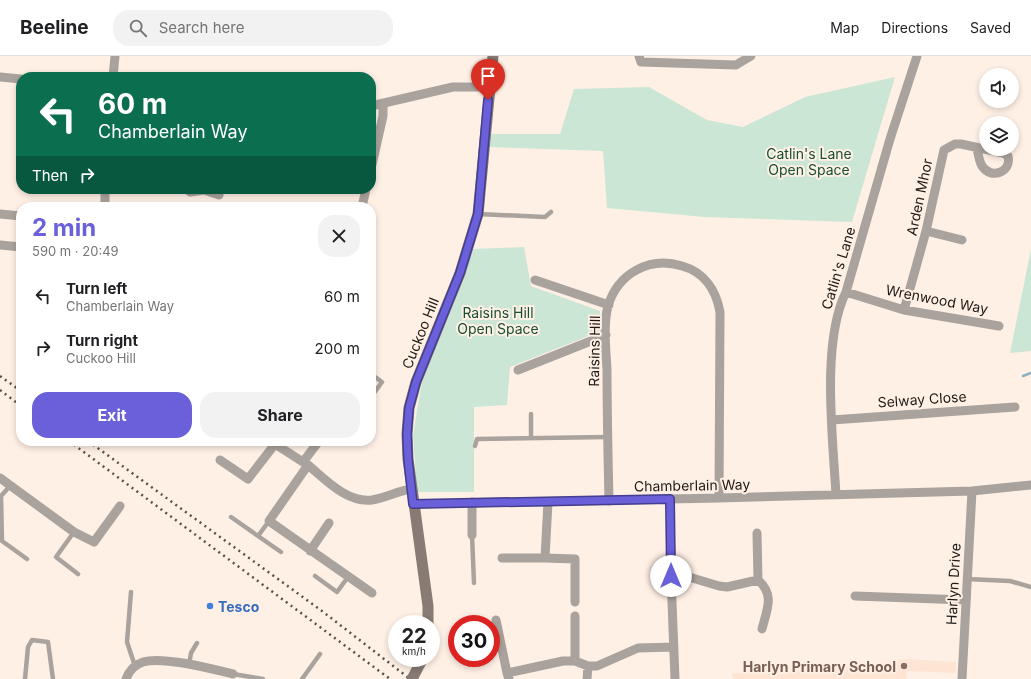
<!DOCTYPE html>
<html lang="en">
<head>
<meta charset="utf-8">
<style>
	:root { --surface:#fff; --page:#f2f2f2; --text:#202124; --muted:#757577; --line:#e0e0e0; --accent:#6a60da }
	body { margin:0; font-family:Inter,sans-serif; background:var(--page); color:var(--text); height:100vh; display:flex; flex-direction:column; font-size:15px; white-space:nowrap }
	* { box-sizing:border-box; margin:0 }
	p { font-size:13px; color:var(--muted) }
	.icon { flex:none; width:22px; height:22px; fill:none; stroke:currentColor; stroke-width:2; stroke-linecap:round; stroke-linejoin:round }
	.map { position:relative; flex:1; overflow:hidden }
	.drawer { position:absolute; left:16px; top:146px; width:360px; height:244px; display:flex; flex-direction:column; background:var(--surface); border-radius:16px; box-shadow:0 2px 6px #0003 }
	.drawer>* { flex:none }
	.banner { position:absolute; left:16px; top:16px; width:360px; height:122px; border-radius:16px; box-shadow:0 2px 6px #0003; background:#0b6e4f; color:#fff; overflow:hidden }
	.fabs { position:absolute; left:979px; top:12px; display:grid; gap:8px }
	.fabs a { display:grid; place-items:center; width:40px; height:40px; border-radius:50%; background:var(--surface); box-shadow:0 2px 6px #0003; font-size:20px }
	.speed { position:absolute; left:388px; top:559px; display:flex; gap:8px; font-size:20px; font-weight:700; text-align:center }
	.speed>* { display:grid; place-content:center; width:52px; height:52px; border-radius:50%; background:var(--surface); box-shadow:0 2px 6px #0003; line-height:1 }
	.speed small { font-size:10px; font-weight:400 }
	.speed .limit { border:6px solid #d22; background:#fff; color:#111 }
	.pin { position:absolute; display:grid; place-items:center; width:34px; height:34px; color:#fff; margin:-41px -17px; border-radius:50% 50% 50% 0; rotate:-45deg; box-shadow:0 0 4px #0007 }
	.pin .icon { rotate:45deg }
	.me { position:absolute; width:44px; margin:-22px; rotate:0deg; stroke-linejoin:round; filter:drop-shadow(0 0 3px #0008) }
	.turn { display:flex; align-items:center; gap:14px; height:84px; padding:0 16px; font-size:18px }
	.turn .icon { width:52px; height:52px; stroke-width:2.5 }
	.turn b { display:block; font-size:28px; line-height:34px }
	.then { display:flex; align-items:center; height:38px; padding:0 16px; background:#0003; gap:8px; font-size:15px }
	.round { display:grid; place-items:center; flex:none; width:42px; height:42px; border-radius:16px; background:var(--page) }
	.head { display:flex; align-items:center; justify-content:space-between; height:68px; padding:0 16px }
	h1 { font-size:24px; font-weight:700; line-height:30px; color:var(--accent) }
	.button { display:flex; gap:8px; margin-top:auto; padding:8px 16px }
	.button a { flex:1; height:46px; border-radius:16px; background:var(--accent); color:#fff; font-size:16px; font-weight:700; line-height:46px; text-align:center }
	.button a+a { background:var(--page); color:var(--text) }
	ul { padding:0; list-style:none }
	li { display:flex; align-items:center; gap:12px; height:52px; padding:0 16px }
	li div { flex:1 }
	li b { display:block; font-size:15px }
	li em { font-style:normal }
	header { display:flex; align-items:center; gap:24px; box-sizing:border-box; height:56px; padding:0 20px; background:var(--surface); border-bottom:1px solid var(--line) }
	header strong { font-size:19px }
	nav { display:flex; gap:22px; margin-inline-start:auto; font-size:14px }
	.search { width:280px; height:36px; background:var(--page); display:flex; align-items:center; gap:10px; box-sizing:border-box; padding:0 14px; border-radius:16px; color:var(--muted); font-size:15px }
	.map>svg:first-child { display:block }
	.built { fill:#fee5d3 }
	.green { fill:#cce6d5 }
	.lines { fill:none; stroke-linecap:round; stroke-linejoin:round }
	.stream { stroke:#8bb1c1; stroke-width:2.5 }
	.service { stroke:#aaa29d; stroke-width:4.5 }
	.minor { stroke:#aaa29d; stroke-width:9 }
	.secondary { stroke:#877b74; stroke-width:11 }
	.rail { stroke:#585049; stroke-width:2.5; stroke-dasharray:2 4; stroke-linecap:butt }
	.secondary-bridge { stroke:#877b74; stroke-width:11 }
	.route-casing { stroke:#453e8e; stroke-width:10 }
	.route { stroke:#6a60da; stroke-width:7 }
	.shop-dot { fill:#3f7fe0; stroke:#fff0e5; stroke-width:1.5 }
	.education-dot { fill:#8d6e63; stroke:#fff0e5; stroke-width:1.5 }
	.labels { text-anchor:middle; dominant-baseline:central; stroke-width:4; stroke-linejoin:round; paint-order:stroke }
	.park-label { font-size:14px; fill:#164f33; stroke:#fff0e5 }
	.street-label { font-size:14px; fill:#1f1914; stroke:#fff0e5 }
	.shop-label { font-size:14px; font-weight:bold; fill:#366cbe; stroke:#fff0e5; text-anchor:start }
	.education-label { font-size:14px; font-weight:bold; fill:#785e54; stroke:#fff0e5; text-anchor:end }
</style>
</head>
<body>
<header>
<strong>Beeline</strong>
<div class="search"><svg class="icon" aria-label="search" viewBox="0 0 24 24"><circle cx="10" cy="10" r="6"/><path d="M15 15l6 6"/></svg>Search here</div>
<nav><a>Map</a><a>Directions</a><a>Saved</a></nav>
</header>
<div class="map">
<svg width="1031" height="623" viewBox="0 0 1031 623">
	<rect width="100%" height="100%" fill="#fff0e5"/>
	<path class="built" d="M907 603 956 606V617L907 615 906 623H733L732 617 816 615Z"/>
	<path class="green" d="M895 21 852 166 704 161 607 152 603 95 490 91 491 78H560L574 33 649 31 707 64 743 71 805 41Z
		M524 191 531 230 600 255 601 275 510 311 507 349 474 351V436H417L413 379 422 325 473 193Z
		M1031 193V295L1010 297Z"/>
	<g class="lines">
		<path class="stream" d="M1023 320 1031 317"/>
		<path class="service" d="M478 158 545 161 551 156
			M371 318 382 326 374 337 371 336
			M531 358V382
			M475 390 477 383 608 381
			M10 430 1 440 2 485 27 503
			M231 461 258 480
			M269 465 258 480 281 496
			M74 476 56 501 78 518
			M472 479 474 527
			M315 520 337 536 348 521
			M967 523 1010 525 1031 531
			M131 536 127 586 135 610
			M189 609 191 597 197 587
			M233 618 263 623
			M25 623 28 591 32 584 48 586 53 623
			M302 623 320 598"/>
		<path class="minor" d="M639 0 641 6 736 9 751 0
			M0 21 21 23
			M113 21 115 0
			M371 50 453 31H489
			M371 113 383 60V47
			M105 133V151
			M190 136 204 134 219 139
			M362 151 366 133
			M0 158 21 160
			M926 175 962 184
			M0 189 21 191
			M535 224 609 249
			M846 236 904 254 999 270
			M904 254 926 175 944 94 955 88H961L1003 97 1008 100C1012 116 991 124 982 110 979 105 978 97 977 92
			M518 314 606 279
			M832 364 1015 351
			M220 404 248 423 275 388 303 406
			M308 409 303 406 319 385
			M0 422 74 476 94 486 120 450
			M836 439C833 383 821 286 846 236L890 83 917 0
			M670 443 671 520 675 623
			M609 445C608 401 607 357 607 314 606 294 603 269 608 250 618 217 650 200 682 210 704 216 716 234 720 256L719 442
			M472 446V479
			M548 446 545 502 575 503V546
			M413 448 719 442 972 435 1031 429
			M310 495 329 467
			M502 502H545
			M671 520 689 521 719 530 727 531 758 524 757 477
			M758 524C775 539 767 553 762 573
			M372 537 269 465 308 409C326 424 347 447 372 444 385 442 398 435 411 433
			M855 540 965 544
			M496 564 507 617
			M575 605V560
			M126 623C129 615 134 609 143 606 163 600 212 613 233 618
			M509 623 507 617 563 605H575L588 610H597L638 592 674 591
			M587 623 588 610
			M962 623 972 435"/>
		<path class="secondary" d="M428 568V550L408 403 407 378 409 352 416 326 460 217 478 158 493 0"/>
		<path class="rail" d="M0 320 21 335
			M0 334 21 350
			M69 385 390 623
			M88 385 322 555 410 623"/>
		<path class="secondary-bridge" d="M412 623 423 602"/>
	</g>
	<g class="lines">
		<defs>
			<path id="route" d="M488 44 478 158 460 217 416 326 409 352 407 378 408 403 413 448 670 443 671 520"/>
		</defs>
		<use href="#route" class="route-casing"/>
		<use href="#route" class="route"/>
	</g>
	<circle class="shop-dot" cx="210" cy="550" r="4"/>
	<circle class="education-dot" cx="904" cy="610" r="4"/>
	<g class="labels">
		<g class="park-label">
			<text x="809" y="97">Catlin's Lane<tspan x="809" dy="16">Open Space</tspan></text>
			<text x="498" y="256">Raisins Hill<tspan x="498" dy="16">Open Space</tspan></text>
		</g>
		<g class="street-label">
			<text transform="translate(919 141) rotate(-78)">Arden Mhor</text>
			<text transform="translate(838 212) rotate(-73)">Catlin's Lane</text>
			<text transform="translate(937 243) rotate(11)">Wrenwood Way</text>
			<text transform="translate(420 277) rotate(-68)">Cuckoo Hill</text>
			<text transform="translate(594 295) rotate(-89)">Raisins Hill</text>
			<text transform="translate(922 343) rotate(-4)">Selway Close</text>
			<text transform="translate(692 429) rotate(-1)">Chamberlain Way</text>
			<text transform="translate(953 528) rotate(-87)">Harlyn Drive</text>
		</g>
		<g class="shop-label">
			<text x="218" y="550">Tesco</text>
		</g>
		<g class="education-label">
			<text x="896" y="610">Harlyn Primary School</text>
		</g>
	</g>
</svg>
<div class="fabs">
<a><svg class="icon" aria-label="sound" viewBox="0 0 24 24"><path d="M4 9h4l5-4v14l-5-4H4zM17 9q2 3 0 6"/></svg></a>
<a><svg class="icon" aria-label="layers" viewBox="0 0 24 24"><path d="M12 4l9 5-9 5-9-5zM3 14l9 5 9-5"/></svg></a>
</div>
<div class="speed"><div>22<small>km/h</small></div><div class="limit">30</div></div>
<div class="pin" style="left:488px;top:44px;background:#d93025"><svg class="icon" aria-label="arrive" viewBox="0 0 24 24"><path d="M6 21V4h12l-3 4 3 4H6"/></svg></div>
<svg class="me" style="left:671px;top:520px" viewBox="-20 -20 40 40"><circle r="19" fill="#fff"/><path d="M0-13L10 11 0 6-10 11z" fill="#6a60da"/></svg>
<div class="banner">
<div class="turn"><svg class="icon" aria-label="left" viewBox="0 0 24 24"><path d="M17 20v-9H6M10 6l-5 5 5 5"/></svg><div><b>60 m</b>Chamberlain Way</div></div>
<div class="then">Then<svg class="icon" aria-label="right" viewBox="0 0 24 24"><path d="M7 20v-9h11M14 6l5 5-5 5"/></svg></div>
</div>
<section class="drawer">
<div class="head"><div><h1>2 min</h1><p>590 m · 20:49</p></div><a class="round"><svg class="icon" aria-label="close" viewBox="0 0 24 24"><path d="M6 6l12 12M18 6L6 18"/></svg></a></div>
<ul>
<li><svg class="icon" aria-label="left" viewBox="0 0 24 24"><path d="M17 20v-9H6M10 6l-5 5 5 5"/></svg><div><b>Turn left</b><p>Chamberlain Way</p></div><em>60 m</em></li>
<li><svg class="icon" aria-label="right" viewBox="0 0 24 24"><path d="M7 20v-9h11M14 6l5 5-5 5"/></svg><div><b>Turn right</b><p>Cuckoo Hill</p></div><em>200 m</em></li>
</ul>
<div class="button"><a>Exit</a><a>Share</a></div>
</section>
</div>
</body>
</html>
